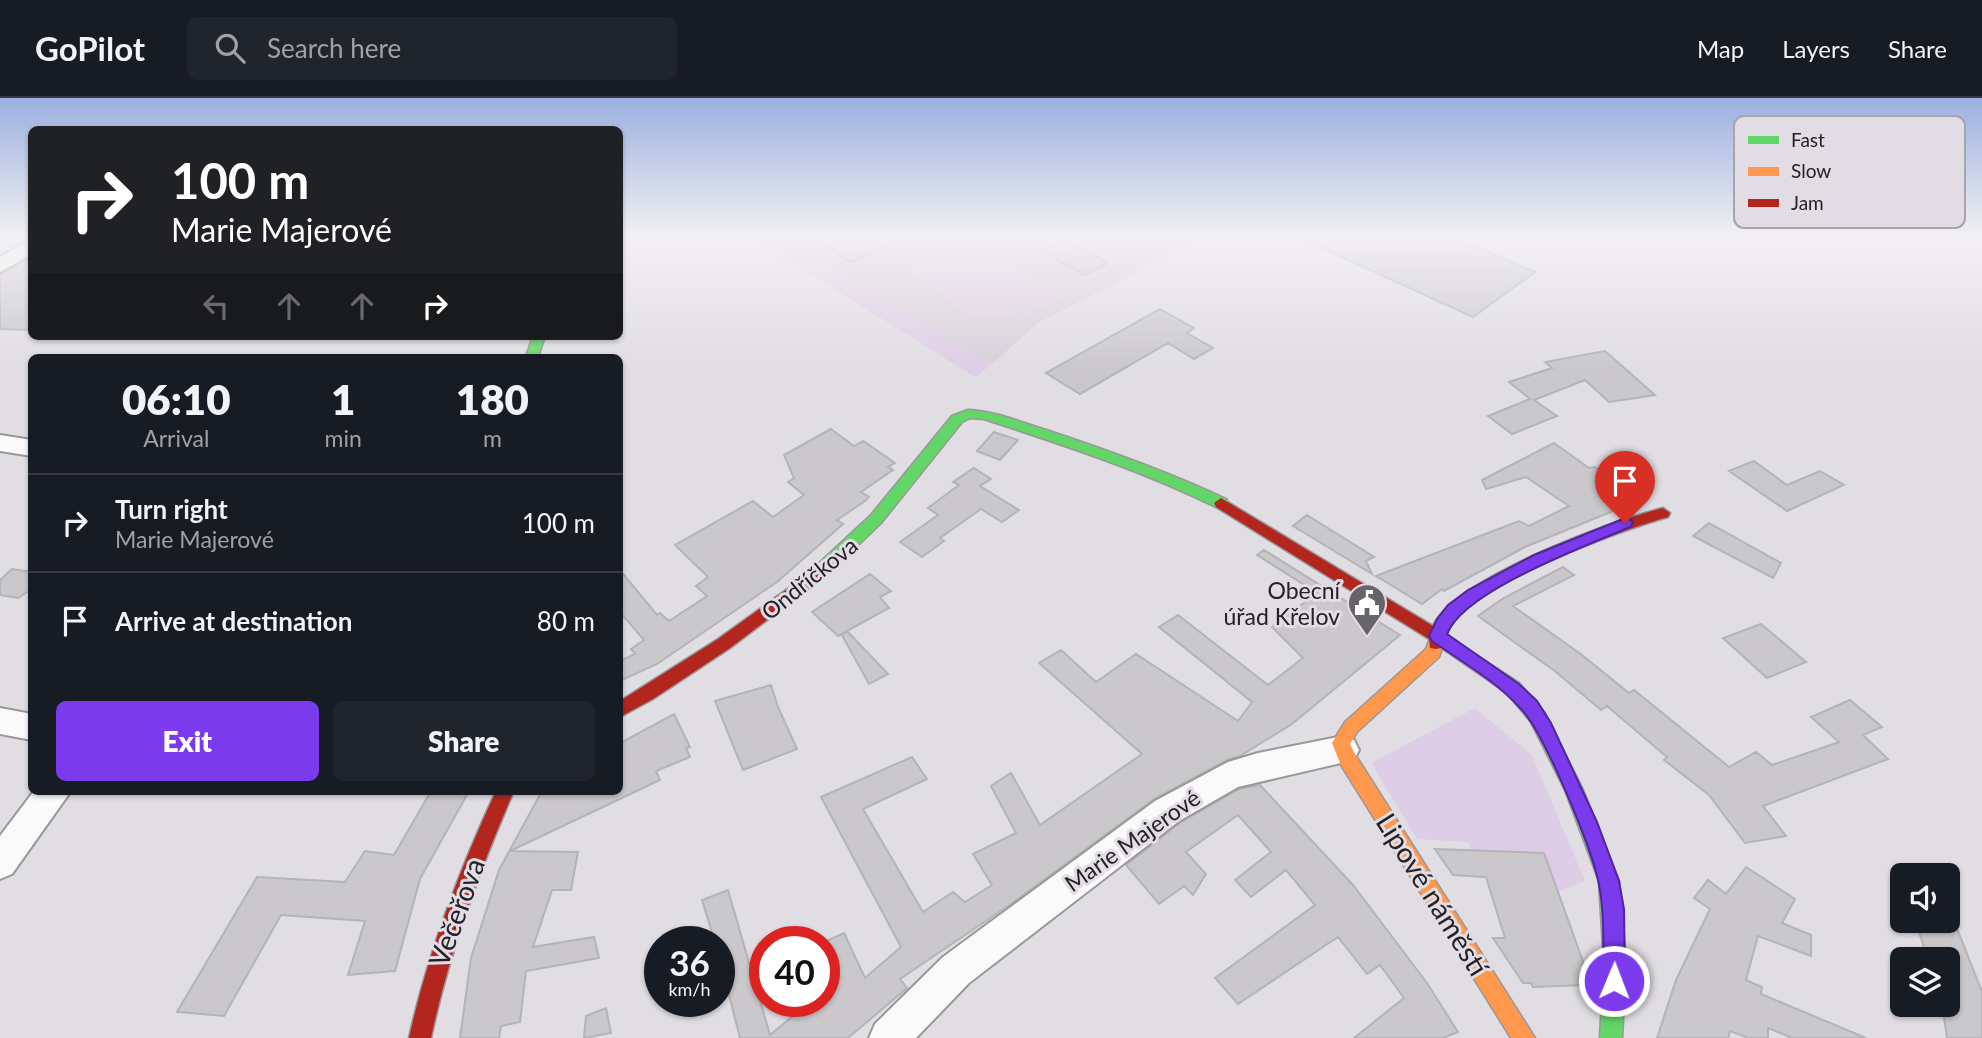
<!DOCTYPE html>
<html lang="en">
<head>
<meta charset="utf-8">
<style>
	:root { --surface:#171b24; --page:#20242c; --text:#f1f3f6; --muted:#9ea1a6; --line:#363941; --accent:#7c3aed }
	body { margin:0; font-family:Lato,sans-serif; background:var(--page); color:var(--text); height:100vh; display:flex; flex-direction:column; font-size:26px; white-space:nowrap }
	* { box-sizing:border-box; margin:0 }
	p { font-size:23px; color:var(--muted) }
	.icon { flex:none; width:38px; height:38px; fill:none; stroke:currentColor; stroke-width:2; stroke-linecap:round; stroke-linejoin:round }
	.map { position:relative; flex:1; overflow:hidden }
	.drawer { position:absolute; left:28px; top:256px; width:595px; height:441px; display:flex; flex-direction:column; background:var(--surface); border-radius:10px; box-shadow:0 2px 5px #0004 }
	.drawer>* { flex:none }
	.banner { position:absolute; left:28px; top:28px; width:595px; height:214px; border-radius:10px; box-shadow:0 2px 5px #0004; background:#202124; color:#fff; overflow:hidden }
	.fabs { position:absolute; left:1890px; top:765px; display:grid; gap:14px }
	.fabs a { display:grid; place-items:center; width:70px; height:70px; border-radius:10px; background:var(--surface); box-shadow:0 2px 5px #0004; font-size:35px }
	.speed { position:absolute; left:644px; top:828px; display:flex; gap:14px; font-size:35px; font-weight:700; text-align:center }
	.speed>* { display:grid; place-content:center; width:91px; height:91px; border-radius:50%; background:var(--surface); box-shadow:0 2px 5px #0004; line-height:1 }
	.speed small { font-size:18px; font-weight:400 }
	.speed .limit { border:10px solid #d22; background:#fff; color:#111 }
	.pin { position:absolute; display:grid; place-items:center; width:60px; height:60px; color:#fff; margin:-72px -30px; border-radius:50% 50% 50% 0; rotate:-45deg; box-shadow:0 0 7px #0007 }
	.pin .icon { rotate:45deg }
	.me { position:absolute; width:77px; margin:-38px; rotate:1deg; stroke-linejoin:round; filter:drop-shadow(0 0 5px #0008) }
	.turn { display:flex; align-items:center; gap:24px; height:147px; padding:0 28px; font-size:32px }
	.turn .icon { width:91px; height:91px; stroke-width:2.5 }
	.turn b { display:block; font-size:49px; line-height:60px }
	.lanes { display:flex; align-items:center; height:66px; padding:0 28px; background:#0003; justify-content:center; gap:35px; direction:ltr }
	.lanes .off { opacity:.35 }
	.eta { display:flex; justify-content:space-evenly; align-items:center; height:119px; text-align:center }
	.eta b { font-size:42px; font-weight:800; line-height:49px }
	.action { display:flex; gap:14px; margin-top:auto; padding:14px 28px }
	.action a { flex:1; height:80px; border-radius:10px; background:var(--accent); color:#fff; font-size:28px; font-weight:800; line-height:80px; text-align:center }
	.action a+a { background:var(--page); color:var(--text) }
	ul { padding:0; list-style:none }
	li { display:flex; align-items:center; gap:21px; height:98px; padding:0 28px; border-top:2px solid var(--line) }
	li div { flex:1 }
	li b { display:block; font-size:26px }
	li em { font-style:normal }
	header { display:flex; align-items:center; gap:42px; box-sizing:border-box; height:98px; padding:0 35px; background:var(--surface); border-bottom:2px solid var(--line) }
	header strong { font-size:33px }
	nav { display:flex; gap:38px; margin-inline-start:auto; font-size:24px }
	.search { width:490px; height:63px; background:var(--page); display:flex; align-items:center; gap:18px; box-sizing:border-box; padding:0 24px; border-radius:10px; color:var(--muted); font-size:26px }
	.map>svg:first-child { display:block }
	.built { fill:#d7d0da }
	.green { fill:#decde6 }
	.building { fill:#cac8cb; stroke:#b4b3b6; stroke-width:2 }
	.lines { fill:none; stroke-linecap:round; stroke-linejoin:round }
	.street-casing { stroke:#9a979b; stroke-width:4 }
	.fast-casing { stroke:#9a979b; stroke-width:3 }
	.slow-casing { stroke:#9a979b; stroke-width:3 }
	.jam-casing { stroke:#9a979b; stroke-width:3 }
	.street { fill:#fafafb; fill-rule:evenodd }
	.fast { fill:#63d668; fill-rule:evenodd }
	.slow { fill:#ff974d; fill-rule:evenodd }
	.jam { fill:#b3261e; fill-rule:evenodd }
	.route { fill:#7c3aed; stroke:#51269a; stroke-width:2 }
	.labels { text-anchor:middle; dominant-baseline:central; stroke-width:6; stroke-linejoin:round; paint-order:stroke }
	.street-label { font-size:23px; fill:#242225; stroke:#e2dce5 }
	.poi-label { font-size:23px; fill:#242225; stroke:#e2dce5; text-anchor:end }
	.near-street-label { font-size:28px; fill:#242225; stroke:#e2dce5 }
	.key { fill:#e2dce5; stroke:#a9a4ab; stroke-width:2 }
	.key-label { font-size:19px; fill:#242225 }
</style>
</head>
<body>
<header>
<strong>GoPilot</strong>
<div class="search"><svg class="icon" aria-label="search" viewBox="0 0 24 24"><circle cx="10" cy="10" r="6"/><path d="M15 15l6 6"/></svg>Search here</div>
<nav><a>Map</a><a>Layers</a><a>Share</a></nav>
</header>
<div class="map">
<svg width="1982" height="940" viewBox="0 0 1982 940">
	<rect width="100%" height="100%" fill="#e1dee3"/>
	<path class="built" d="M780 139H1204L1038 225 992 266Z"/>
	<path class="green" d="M751 139H780L992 266 975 279Z
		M942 139 969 158 986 156 1069 199 1026 216 1020 212 1001 219 992 214 978 219 971 218 904 172 926 163 913 152Z
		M1475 610 1532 657 1585 783 1558 794 1544 755 1471 752 1468 744 1417 741 1371 665Z"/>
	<path class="building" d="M813 139H907L851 164Z
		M1298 139H1453L1535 174 1473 219Z
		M1065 142 1108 165 1085 177 1042 153Z
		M32 159V232L0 231V177Z
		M1160 211 1194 230 1187 235 1213 250 1194 261 1168 245 1080 296 1046 275Z
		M1605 253 1655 297 1609 304 1585 282 1534 302 1557 318 1512 336 1488 318 1530 301 1509 284 1552 270 1545 264Z
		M831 331 854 348 863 343 895 365 888 369 893 372 861 394 869 399 865 403 837 422 843 426 777 484 657 566 620 583V563L635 556 631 551 644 542 620 514V472L657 517 660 515 669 523 707 498 696 488 708 479 675 447 753 403 773 419 804 397 788 384 794 380 784 357Z
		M994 334 1018 342 1000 362 977 353Z
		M1554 345 1589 370 1595 369 1640 402 1525 449 1444 493 1442 491 1422 506 1376 478 1519 423 1529 428 1569 408 1526 379 1486 391 1482 382Z
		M1754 363 1787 387 1820 373 1844 387 1787 413 1729 373Z
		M974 370 991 381 980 388 1019 412 1002 424 981 411 940 440 944 443 922 459 900 444 938 417 928 410 959 387 953 384Z
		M1307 417 1374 459 1366 463 1372 476 1293 428Z
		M1709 425 1781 465 1773 480 1693 438Z
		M1264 452 1400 537 1292 626 1240 658 1227 662 1154 701 1008 808 900 881 907 890 848 940H740L727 889 719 892V844H715L702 802 728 792 770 937 811 903H824V892L839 879 824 844 844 835 865 880 901 849 821 699 912 659 927 681 863 711 923 814 953 794 965 804 992 787 973 756 1016 735 991 688 1011 675 1040 727 1142 656 1039 565 1061 552 1096 584 1136 556 1238 623 1252 604 1159 529 1178 517 1268 587 1303 560 1272 529 1317 495 1257 457Z
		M1563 469 1574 477 1513 508 1582 557 1629 595 1634 592 1729 669 1756 654 1772 667 1839 644 1811 619 1850 602 1882 629 1863 637 1888 661 1763 708 1786 738 1745 745 1709 697 1664 662 1667 659 1607 608 1601 612 1556 574 1478 518 1502 501Z
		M12 471 32 474V491L18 500 0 497V482Z
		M870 476 891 493 880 499 889 510 838 538 812 514Z
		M1761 526 1806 564 1767 580 1723 540Z
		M847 533 888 576 869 586 842 537Z
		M771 587 778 609 797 651 743 672 715 603Z
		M674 616 690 649 686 650 690 659 656 673 660 682 510 753 578 754 571 792H552L533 849 594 839 599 860 526 873 520 924 501 928 499 940H460L471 860 499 772 542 693H620V645Z
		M1260 687 1353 787 1427 885 1458 934 1443 940H1354L1404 900 1380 867 1367 876 1338 839 1238 906 1215 880 1315 807 1286 772 1251 799 1235 782 1271 754 1238 717 1186 754 1206 776 1193 797 1184 788 1159 806 1126 767 1180 725 1239 691Z
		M431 693H469L420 781 395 873 348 877 365 823 281 817 224 918 177 914 257 779 345 784 365 753 394 757Z
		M1435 751 1544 755 1586 872 1585 887 1533 889 1531 885H1523L1493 840H1505L1486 779 1453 777Z
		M1746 769 1795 801 1782 825 1811 837V858L1758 838 1746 882 1762 889 1761 896 1866 940H1792L1768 930V940H1749L1730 933 1728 940H1657L1676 882 1710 811 1694 800 1708 782 1726 796Z
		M1949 810 1982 894V940H1947L1942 906H1948V861H1928L1915 822H1948Z
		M606 910 611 935 584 940 586 918Z"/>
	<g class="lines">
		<defs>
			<path id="street" d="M32 141V156L0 174V159Z
				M0 337 32 342V358L0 353Z
				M0 610 32 616V642L0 636Z
				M1343 638 1354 642 1359 652 1354 662 1238 689 1179 723 969 885 916 940H869L875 926 943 859 1155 703 1228 664 1258 655Z
				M34 693H71L12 776 0 781V738Z"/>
			<path id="fast" d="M533 238H545L538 259H526Z
				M968 312C995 313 1020 324 1046 332 1107 352 1168 374 1226 401L1228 405 1221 410 1216 409C1141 372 1063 347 984 321L970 320 962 324 881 425 828 476H816L814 472 816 468 871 417 952 318Z
				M1445 537 1519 585 1544 614 1583 692 1619 783 1626 865 1622 940H1600L1604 865 1599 783 1565 692 1531 624 1507 595 1439 548 1437 543 1439 538Z"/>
			<path id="slow" d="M1436 539 1442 540 1444 545 1439 559 1357 634 1350 646 1356 658 1535 940H1511L1341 667 1332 645 1345 624 1426 551 1430 540Z"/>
			<path id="jam" d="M1221 400 1433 528C1456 480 1611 423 1663 410L1670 415 1668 419C1621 432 1462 489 1447 536L1453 543 1451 548 1436 551 1430 550 1429 541 1216 409 1214 405Z
				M822 466 830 472 828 476 730 550 653 601 620 619V603L718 541Z
				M496 693H514C479 773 449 854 431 940H409C428 854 459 773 496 693Z"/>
		</defs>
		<use href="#street" class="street-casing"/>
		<use href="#fast" class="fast-casing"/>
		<use href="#slow" class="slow-casing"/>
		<use href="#jam" class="jam-casing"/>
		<use href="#street" class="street"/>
		<use href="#fast" class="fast"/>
		<use href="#slow" class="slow"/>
		<use href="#jam" class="jam"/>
	</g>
	<linearGradient id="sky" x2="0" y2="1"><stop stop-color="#9bb0e0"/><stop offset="0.51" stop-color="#f2f0f2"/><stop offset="1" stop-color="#f2f0f2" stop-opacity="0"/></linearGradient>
	<rect width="1982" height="271" fill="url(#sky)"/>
	<path class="route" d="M1625 420 1630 421 1633 425 1630 429C1587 448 1464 492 1447 536L1519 586 1537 603 1551 625 1597 724 1619 783 1624 811 1625 883 1622 890 1614 893 1606 890 1603 883C1603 851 1605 818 1599 787 1593 752 1544 635 1521 611 1496 583 1462 564 1432 543L1429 538 1437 521 1448 507 1468 492 1534 457Z"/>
	<defs>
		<symbol id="civic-pin" viewBox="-11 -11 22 30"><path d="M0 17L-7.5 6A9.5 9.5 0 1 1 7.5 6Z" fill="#666468" stroke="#e2dce5"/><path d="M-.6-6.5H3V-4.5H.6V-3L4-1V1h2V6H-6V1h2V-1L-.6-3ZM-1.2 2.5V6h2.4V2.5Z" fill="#fff"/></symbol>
	</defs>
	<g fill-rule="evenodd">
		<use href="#civic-pin" x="1345" y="483" width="44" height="60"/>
	</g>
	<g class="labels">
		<g class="street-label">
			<text transform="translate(809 480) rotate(-39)">Ondříčkova</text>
			<text transform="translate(1132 742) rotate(-35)">Marie Majerové</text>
		</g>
		<g class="poi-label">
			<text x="1340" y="492">Obecní<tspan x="1340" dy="26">úřad Křelov</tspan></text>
		</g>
		<g class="near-street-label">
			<text transform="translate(1433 796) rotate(58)">Lipové náměstí</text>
			<text transform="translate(456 814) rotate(-70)">Večeřova</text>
		</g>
	</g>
	<rect x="1734" y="18" width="231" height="112" rx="10" class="key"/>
	<rect x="1748" y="38" width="31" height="8" fill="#63d668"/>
	<rect x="1748" y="69" width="31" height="9" fill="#ff974d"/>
	<rect x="1748" y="101" width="31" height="8" fill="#b3261e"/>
	<g class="key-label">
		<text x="1791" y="49">Fast</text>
		<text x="1791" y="80">Slow</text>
		<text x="1791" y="112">Jam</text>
	</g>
</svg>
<div class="fabs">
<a><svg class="icon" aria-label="sound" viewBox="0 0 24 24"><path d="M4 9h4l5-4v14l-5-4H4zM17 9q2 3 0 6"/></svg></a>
<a><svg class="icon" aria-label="layers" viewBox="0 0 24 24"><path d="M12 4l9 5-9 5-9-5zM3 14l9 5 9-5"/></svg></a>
</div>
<div class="speed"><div>36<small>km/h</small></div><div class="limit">40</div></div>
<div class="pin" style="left:1625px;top:425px;background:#d93025"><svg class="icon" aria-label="arrive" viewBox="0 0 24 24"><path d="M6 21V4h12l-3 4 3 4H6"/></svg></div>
<svg class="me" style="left:1614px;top:883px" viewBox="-20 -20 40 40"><circle r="17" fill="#7c3aed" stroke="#fff" stroke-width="3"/><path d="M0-11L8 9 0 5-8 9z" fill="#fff"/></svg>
<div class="banner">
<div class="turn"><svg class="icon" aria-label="right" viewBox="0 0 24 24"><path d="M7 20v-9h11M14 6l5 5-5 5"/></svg><div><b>100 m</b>Marie Majerové</div></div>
<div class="lanes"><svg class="icon off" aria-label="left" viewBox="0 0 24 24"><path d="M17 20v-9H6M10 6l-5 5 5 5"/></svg><svg class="icon off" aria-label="ahead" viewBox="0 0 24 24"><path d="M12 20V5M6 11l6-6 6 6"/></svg><svg class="icon off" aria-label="ahead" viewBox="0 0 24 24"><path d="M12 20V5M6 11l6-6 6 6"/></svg><svg class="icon" aria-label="right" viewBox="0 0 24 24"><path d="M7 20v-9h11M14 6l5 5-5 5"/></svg></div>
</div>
<section class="drawer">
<div class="eta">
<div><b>06:10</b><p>Arrival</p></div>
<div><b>1</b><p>min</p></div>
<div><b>180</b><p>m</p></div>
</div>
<ul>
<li><svg class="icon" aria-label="right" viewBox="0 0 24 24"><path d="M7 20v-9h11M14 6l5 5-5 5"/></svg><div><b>Turn right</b><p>Marie Majerové</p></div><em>100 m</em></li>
<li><svg class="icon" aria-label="arrive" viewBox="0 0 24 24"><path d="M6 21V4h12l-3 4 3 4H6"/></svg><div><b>Arrive at destination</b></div><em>80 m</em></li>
</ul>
<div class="action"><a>Exit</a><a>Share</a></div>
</section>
</div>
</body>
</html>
